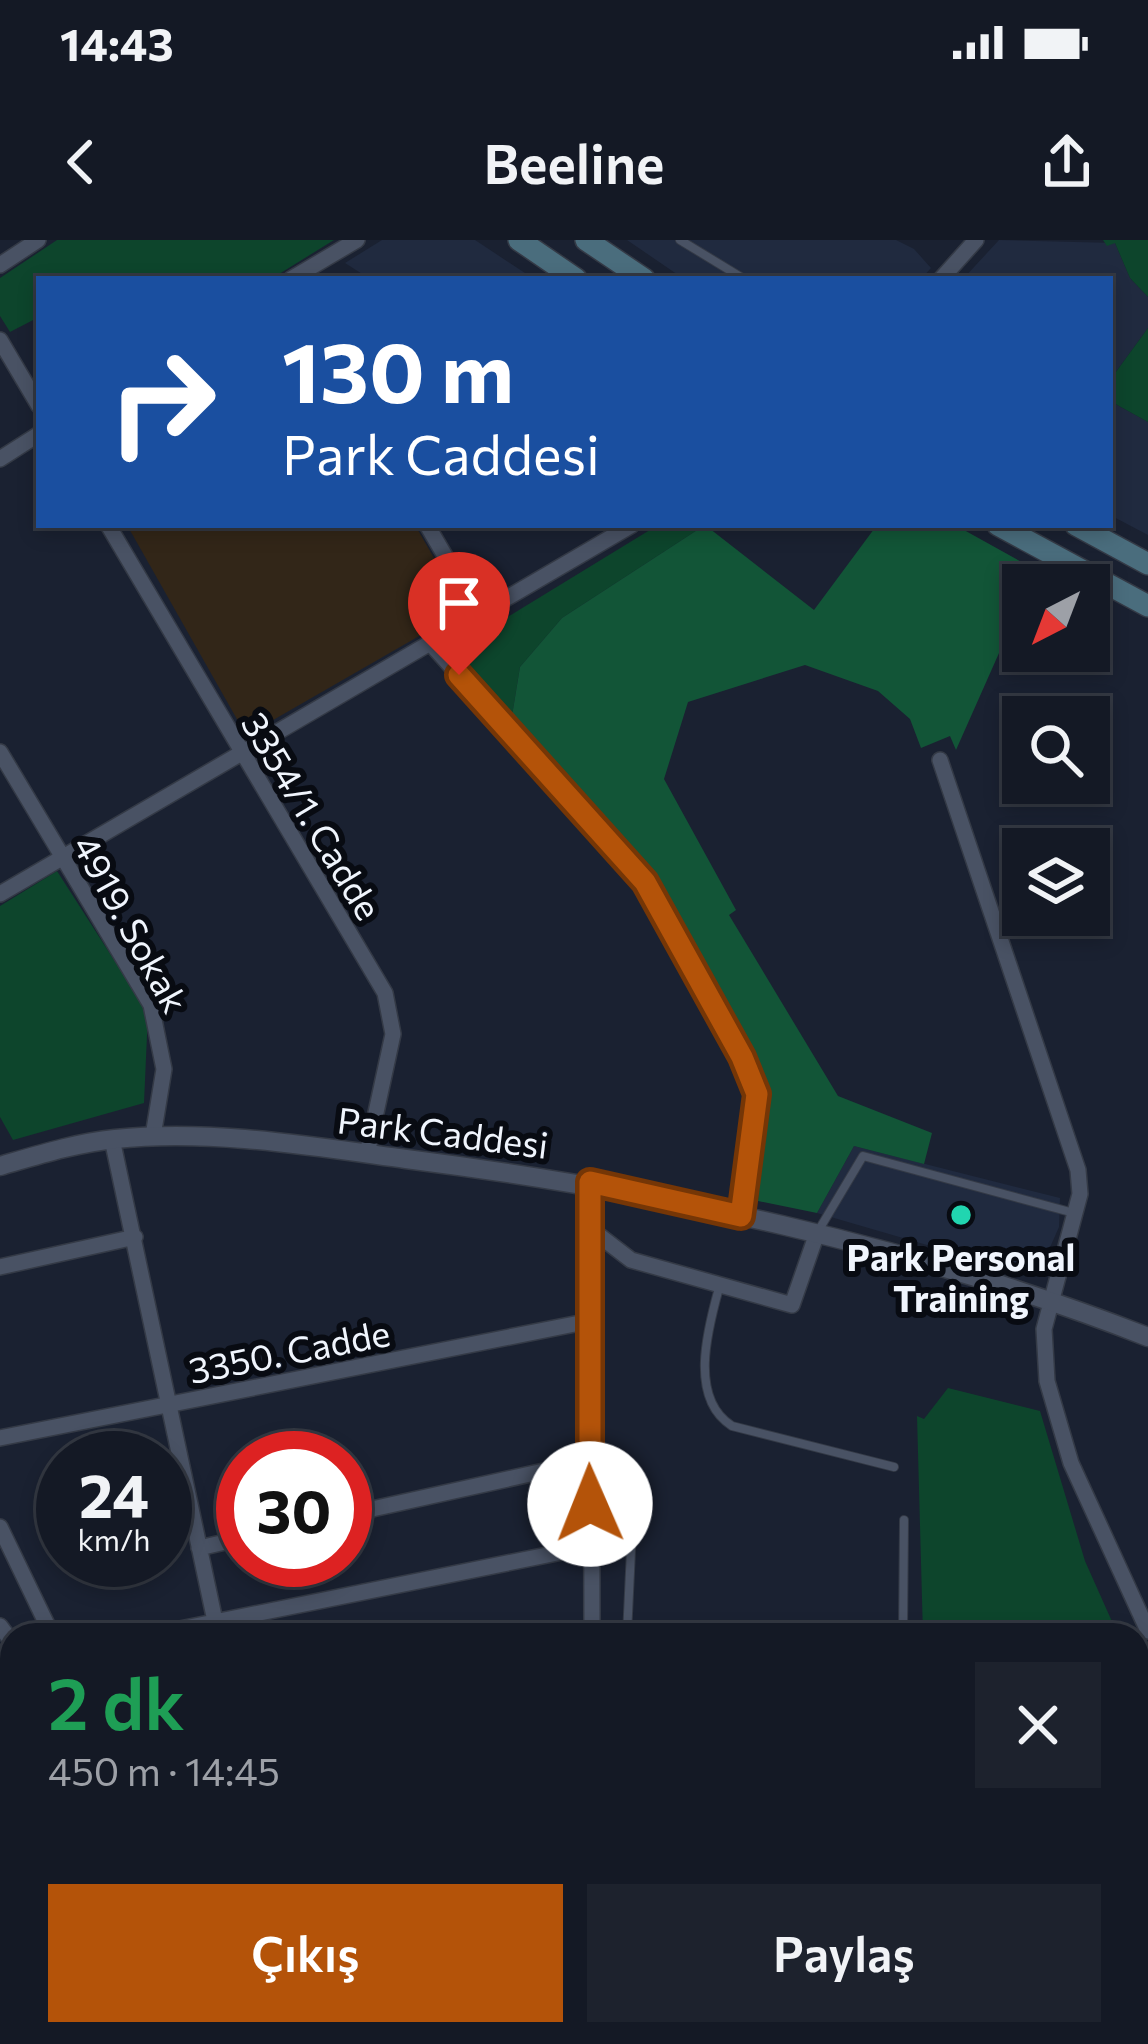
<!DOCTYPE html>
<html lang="tr">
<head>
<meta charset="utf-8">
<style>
	:root { --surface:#141925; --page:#1d222d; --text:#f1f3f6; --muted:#9da0a7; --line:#333842; --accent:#b45309 }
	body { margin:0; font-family:Commissioner,sans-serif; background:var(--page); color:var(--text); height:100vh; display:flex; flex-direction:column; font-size:45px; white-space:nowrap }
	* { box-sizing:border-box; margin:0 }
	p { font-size:39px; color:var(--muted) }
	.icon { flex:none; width:66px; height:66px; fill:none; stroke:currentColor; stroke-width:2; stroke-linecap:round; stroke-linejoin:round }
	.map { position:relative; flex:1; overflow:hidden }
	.details { position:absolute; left:0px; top:1383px; width:1149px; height:423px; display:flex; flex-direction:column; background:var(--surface); border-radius:36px 36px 0 0; box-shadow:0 6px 18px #0003,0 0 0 3px var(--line) }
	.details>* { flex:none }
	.hud { position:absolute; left:36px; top:36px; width:1077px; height:252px; border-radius:0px; box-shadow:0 6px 18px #0003,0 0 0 3px var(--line); background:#1a4fa0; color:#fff; overflow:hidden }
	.needle { width:78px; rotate:222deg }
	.controls { position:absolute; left:1002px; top:324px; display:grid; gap:24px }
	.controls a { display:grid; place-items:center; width:108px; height:108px; border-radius:0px; background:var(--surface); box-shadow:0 6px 18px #0003,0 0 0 3px var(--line); font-size:60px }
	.speed { position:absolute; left:36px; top:1191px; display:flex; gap:24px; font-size:60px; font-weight:700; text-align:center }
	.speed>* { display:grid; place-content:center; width:156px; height:156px; border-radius:50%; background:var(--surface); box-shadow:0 6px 18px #0003,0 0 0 3px var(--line); line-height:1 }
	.speed small { font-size:30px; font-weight:400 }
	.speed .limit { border:18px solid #d22; background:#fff; color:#111 }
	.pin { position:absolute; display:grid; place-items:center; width:102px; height:102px; color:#fff; margin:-123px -51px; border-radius:50% 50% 50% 0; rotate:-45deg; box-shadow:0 0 12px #0007 }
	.pin .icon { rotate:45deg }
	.me { position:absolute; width:132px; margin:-66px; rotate:359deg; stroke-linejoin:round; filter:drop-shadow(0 0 9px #0008) }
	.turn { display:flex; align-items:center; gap:42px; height:252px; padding:0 48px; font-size:54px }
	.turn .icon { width:156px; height:156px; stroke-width:2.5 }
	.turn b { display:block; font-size:84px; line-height:102px }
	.round { display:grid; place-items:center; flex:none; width:126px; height:126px; border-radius:0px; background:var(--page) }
	.summary { display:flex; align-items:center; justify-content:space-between; height:204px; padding:0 48px }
	h1 { font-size:72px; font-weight:600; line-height:90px; color:#1e9e55 }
	.cta { display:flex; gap:24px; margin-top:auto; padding:24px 48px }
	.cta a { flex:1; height:138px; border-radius:0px; background:var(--accent); color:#fff; font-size:48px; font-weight:600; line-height:138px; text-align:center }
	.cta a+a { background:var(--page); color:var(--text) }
	.status { display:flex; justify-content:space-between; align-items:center; height:84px; padding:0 60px; background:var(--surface); direction:ltr }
	.status svg { height:33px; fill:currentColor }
	header { display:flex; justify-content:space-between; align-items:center; height:156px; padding:0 48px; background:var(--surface); font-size:54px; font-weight:600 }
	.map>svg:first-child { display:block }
	.built { fill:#202a3f }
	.education { fill:#322618 }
	.green { fill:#0d452c }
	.forest { fill:#125537 }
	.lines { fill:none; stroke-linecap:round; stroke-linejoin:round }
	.service-casing { stroke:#343a46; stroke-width:10 }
	.minor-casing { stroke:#343a46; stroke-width:18 }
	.tertiary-casing { stroke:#343a46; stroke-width:21 }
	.secondary-casing { stroke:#343a46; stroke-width:24 }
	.service { stroke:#495264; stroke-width:8 }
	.minor { stroke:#495264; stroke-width:15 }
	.tertiary { stroke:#495264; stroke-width:18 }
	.secondary { stroke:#4a6d7d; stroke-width:21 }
	.route-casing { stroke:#753606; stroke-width:30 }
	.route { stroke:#b45309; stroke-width:21 }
	.poi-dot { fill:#21d5b0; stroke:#080b12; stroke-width:4.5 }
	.labels { text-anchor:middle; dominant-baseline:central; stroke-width:12; stroke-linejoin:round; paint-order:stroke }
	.street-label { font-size:36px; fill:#f0f5fd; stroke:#080b12 }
	.poi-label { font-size:36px; font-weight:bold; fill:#f0f5fd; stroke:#080b12 }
</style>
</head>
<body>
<div class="status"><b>14:43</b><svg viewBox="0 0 49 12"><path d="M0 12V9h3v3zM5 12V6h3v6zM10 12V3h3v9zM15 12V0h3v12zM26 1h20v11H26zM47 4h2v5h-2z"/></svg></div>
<header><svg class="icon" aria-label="back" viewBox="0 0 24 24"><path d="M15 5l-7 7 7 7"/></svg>Beeline<svg class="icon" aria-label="share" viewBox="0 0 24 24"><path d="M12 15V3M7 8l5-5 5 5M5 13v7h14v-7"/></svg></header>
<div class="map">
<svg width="1148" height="1804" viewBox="0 0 1148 1804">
	<rect width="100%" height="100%" fill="#1a2131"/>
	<path class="built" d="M382 0H475L534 39H370L345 23Z
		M627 0H896L914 9 931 28 921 39H684Z
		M999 0 1115 3 1130 38 1148 57V88L1110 140V39H963Z
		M1110 161 1148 182V295L1110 275Z
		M854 906 1060 958 1059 987 1037 1037 817 973Z"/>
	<path class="education" d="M127 285H415L456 356 454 376 261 487 238 481Z"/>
	<path class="green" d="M57 0H334L271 39H39V77L10 92 0 76V38Z
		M1103 0H1148V57L1130 38 1115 3 1107 6Z
		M1148 88V182L1110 161V140Z
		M658 285H705L562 378 520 427 511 482 467 436 455 409Z
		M57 631 148 773 144 863 13 900 0 877V666Z
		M948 1148 1040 1171 1085 1321 1118 1395H923L917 1176 924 1179Z
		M1137 1477C1146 1520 1148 1603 1137 1641Z
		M1137 1700 1148 1707V1804H785L757 1798 754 1804H542L551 1794H1137Z"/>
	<path class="forest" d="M705 285 814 370 877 285H955L1036 330 1029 345H1023V359L956 510 950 496 921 508 910 479 878 451 805 425 688 462 664 539 736 670 729 675 838 856 932 893 924 924 854 906 817 973 758 961 765 835 655 636 511 482 520 427 562 378Z"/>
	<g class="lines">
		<defs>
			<path id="service" d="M680 0 744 39
				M817 993 863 916 1074 973
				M719 1048C707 1091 689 1159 732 1186L894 1227
				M590 1221 615 1219 627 1229 634 1247 627 1395
				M903 1395 904 1280"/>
			<path id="minor" d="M0 25 38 0
				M291 39 357 0
				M941 39 976 0
				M0 100 39 166
				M0 219 39 194
				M108 285 385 753 393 794 367 914
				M427 285 479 374
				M430 403 645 642 742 816 757 854 741 976
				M0 512 151 765 164 829 153 896
				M940 520 1078 930 1080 954 1044 1089 1047 1141 1071 1223 1148 1391
				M0 654 632 285
				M112 899 218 1395
				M591 942 592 1395
				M592 990 631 1020 792 1065 816 996
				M0 1027 135 997
				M0 1198 590 1081
				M345 1275 589 1221
				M0 1287 52 1395
				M199 1308 243 1298
				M0 1386 12 1402
				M150 1395 592 1306
				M0 1430 12 1415
				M0 1496 12 1479
				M0 1737 12 1718
				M106 1794 118 1804
				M241 1794 252 1804
				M173 1804 181 1794"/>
			<path id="tertiary" d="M0 926C38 915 76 903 115 899 211 889 311 906 406 919 658 951 910 1004 1148 1097"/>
			<path id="secondary" d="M519 0 576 39
				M586 0 644 39
				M998 285 1148 366
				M1076 285 1148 324"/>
		</defs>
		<use href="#service" class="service-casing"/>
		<use href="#minor" class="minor-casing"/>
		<use href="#tertiary" class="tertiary-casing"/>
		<use href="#secondary" class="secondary-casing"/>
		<use href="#service" class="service"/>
		<use href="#minor" class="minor"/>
		<use href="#tertiary" class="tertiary"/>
		<use href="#secondary" class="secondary"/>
	</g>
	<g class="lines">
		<defs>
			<path id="route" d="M459 435 645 642 742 817 757 854 741 976 590 942V1264"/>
		</defs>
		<use href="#route" class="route-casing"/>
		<use href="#route" class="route"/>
	</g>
	<circle class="poi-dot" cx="961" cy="975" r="12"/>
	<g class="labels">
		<g class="street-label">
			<text transform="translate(313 575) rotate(59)">3354/1. Cadde</text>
			<text transform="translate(132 683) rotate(61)">4919. Sokak</text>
			<text transform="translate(443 891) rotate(7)">Park Caddesi</text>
			<text transform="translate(289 1110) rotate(-11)">3350. Cadde</text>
		</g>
		<g class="poi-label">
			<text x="961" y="1016">Park Personal<tspan x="961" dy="41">Training</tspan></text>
		</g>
	</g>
</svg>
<div class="controls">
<a><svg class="needle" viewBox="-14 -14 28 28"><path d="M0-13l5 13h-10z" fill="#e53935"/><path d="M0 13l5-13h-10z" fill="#9da0a7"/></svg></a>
<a><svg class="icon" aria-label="search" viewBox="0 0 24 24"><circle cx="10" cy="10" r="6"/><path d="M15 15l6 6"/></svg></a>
<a><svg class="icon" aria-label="layers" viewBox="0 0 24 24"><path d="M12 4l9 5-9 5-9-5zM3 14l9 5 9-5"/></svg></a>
</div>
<div class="speed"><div>24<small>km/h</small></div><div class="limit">30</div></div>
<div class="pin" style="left:459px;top:435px;background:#d93025"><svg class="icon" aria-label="arrive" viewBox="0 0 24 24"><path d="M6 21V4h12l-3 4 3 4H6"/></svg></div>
<svg class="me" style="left:590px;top:1264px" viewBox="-20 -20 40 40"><circle r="19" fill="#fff"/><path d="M0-13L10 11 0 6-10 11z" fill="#b45309"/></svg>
<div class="hud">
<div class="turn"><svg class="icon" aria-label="right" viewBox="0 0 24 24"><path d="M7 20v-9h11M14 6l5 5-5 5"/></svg><div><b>130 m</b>Park Caddesi</div></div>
</div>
<section class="details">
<div class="summary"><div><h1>2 dk</h1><p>450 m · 14:45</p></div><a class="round"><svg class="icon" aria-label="close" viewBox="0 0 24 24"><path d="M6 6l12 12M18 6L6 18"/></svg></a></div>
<div class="cta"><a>Çıkış</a><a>Paylaş</a></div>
</section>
</div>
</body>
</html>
